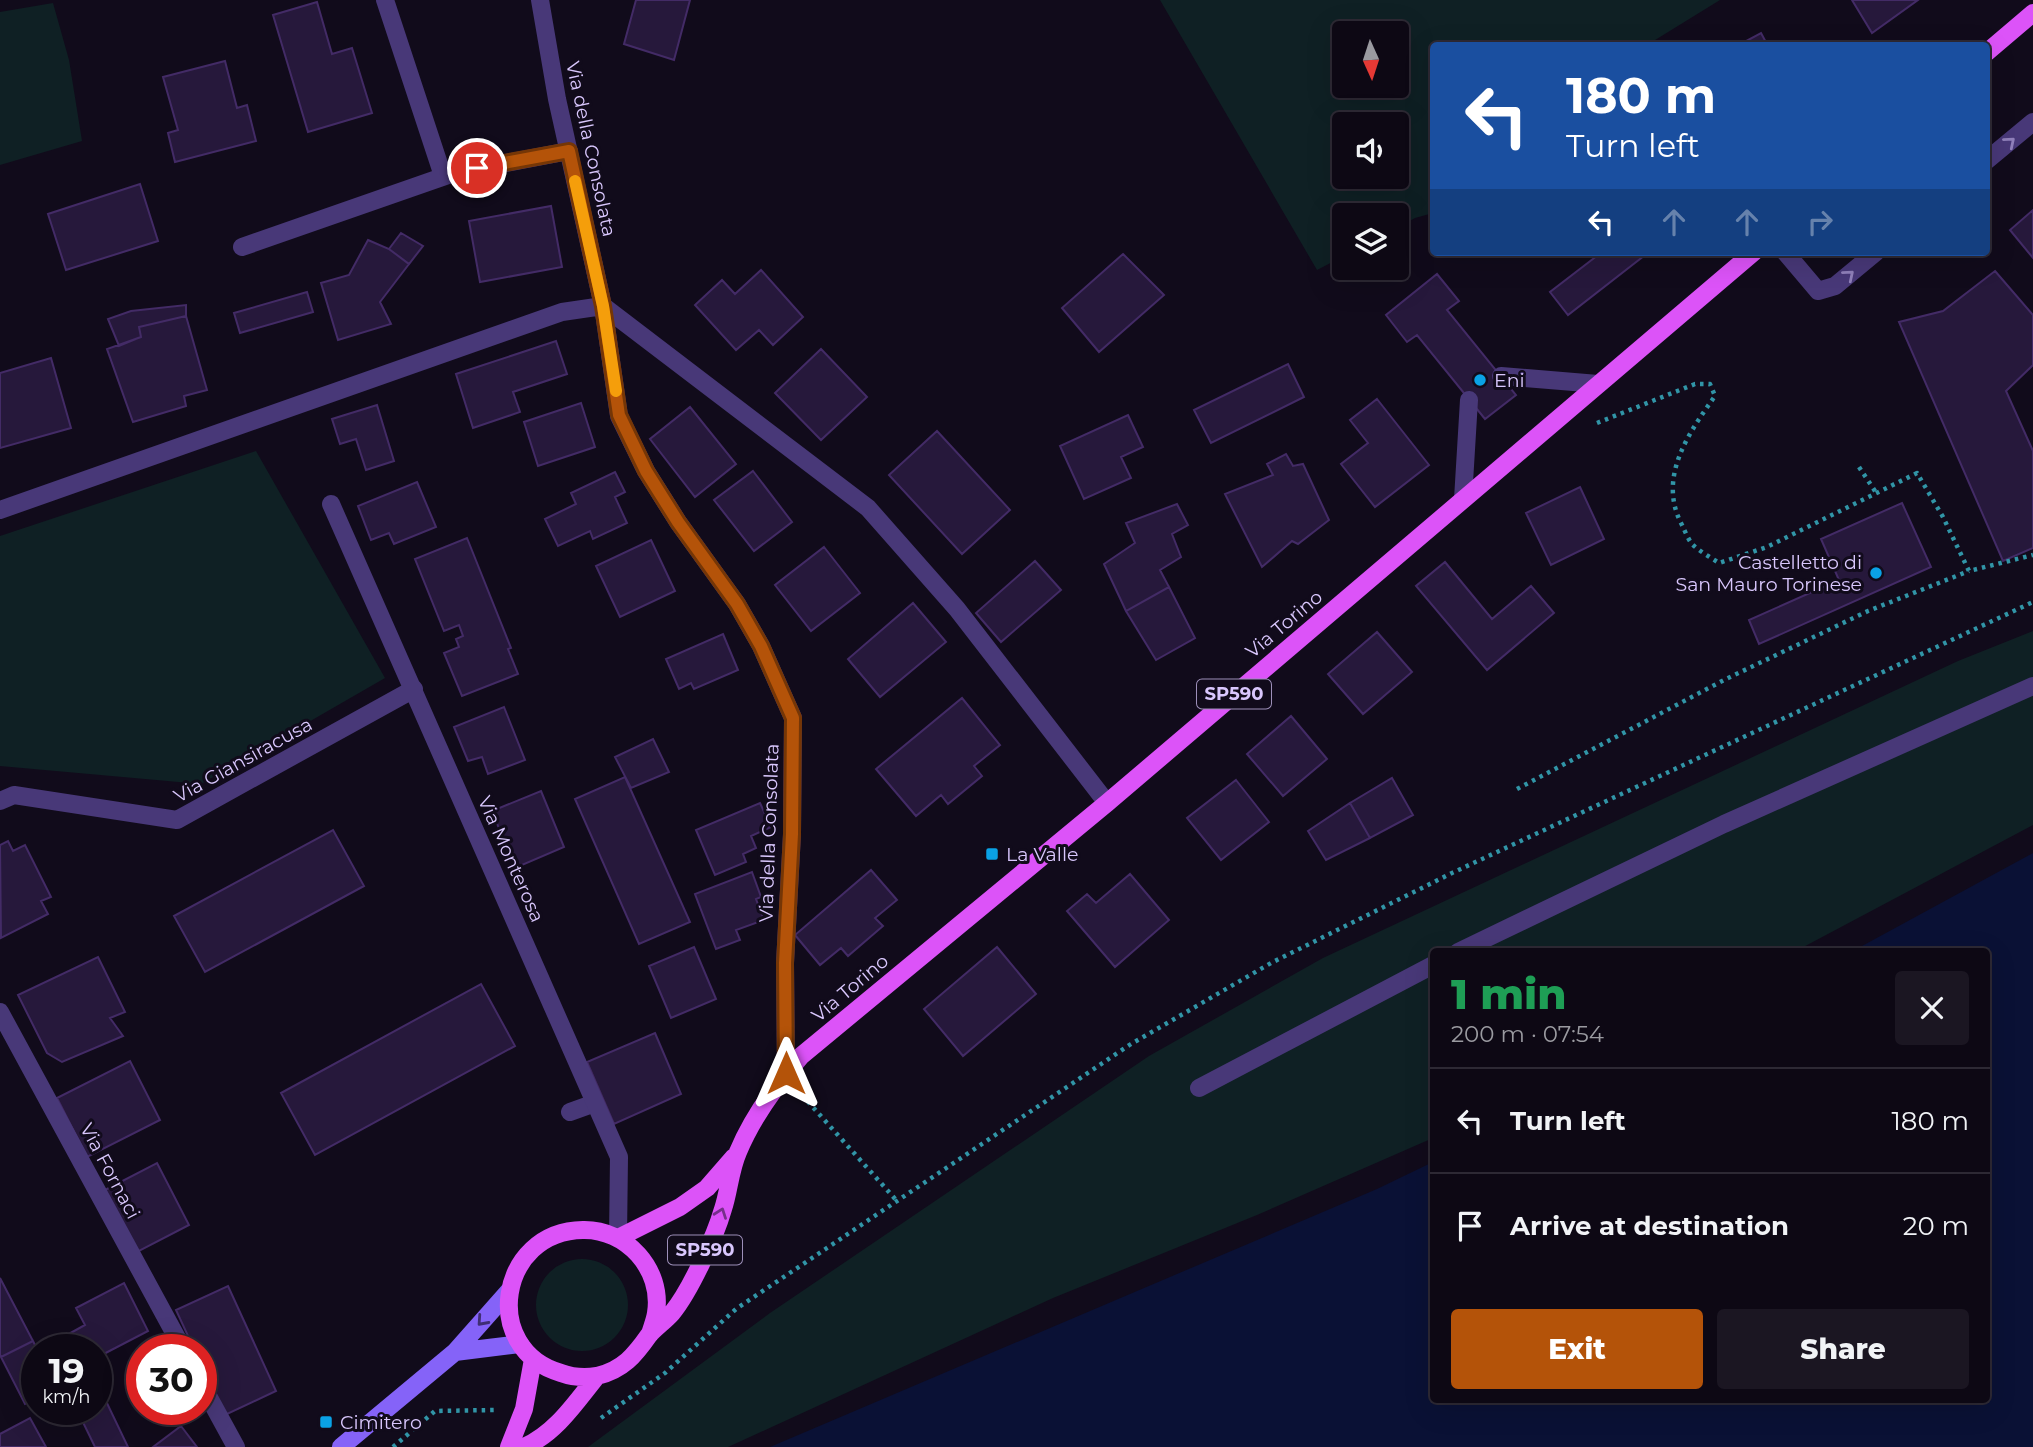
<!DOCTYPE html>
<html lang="en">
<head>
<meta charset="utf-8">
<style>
	:root { --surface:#0d0814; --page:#1b1622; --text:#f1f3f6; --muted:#9a9aa0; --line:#2d2934; --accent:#b45309 }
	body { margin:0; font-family:Montserrat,sans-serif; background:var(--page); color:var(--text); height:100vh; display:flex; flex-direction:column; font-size:26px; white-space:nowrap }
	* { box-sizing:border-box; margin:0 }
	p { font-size:23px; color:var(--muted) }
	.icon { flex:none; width:38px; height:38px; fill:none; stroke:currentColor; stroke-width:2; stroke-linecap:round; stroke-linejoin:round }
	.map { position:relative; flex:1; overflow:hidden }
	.side { position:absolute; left:1430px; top:948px; width:560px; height:455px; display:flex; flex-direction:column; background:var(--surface); border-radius:7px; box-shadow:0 7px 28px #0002,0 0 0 2px var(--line) }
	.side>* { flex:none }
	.top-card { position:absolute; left:1430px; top:42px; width:560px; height:214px; border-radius:7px; box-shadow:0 7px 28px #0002,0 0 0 2px var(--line); background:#1a4fa0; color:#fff; overflow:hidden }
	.needle { width:46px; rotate:177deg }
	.fabs { position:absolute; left:1332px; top:21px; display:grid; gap:14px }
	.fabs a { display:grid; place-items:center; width:77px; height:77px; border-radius:7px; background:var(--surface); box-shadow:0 7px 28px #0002,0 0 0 2px var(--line); font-size:35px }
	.speed { position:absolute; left:21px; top:1334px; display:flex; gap:14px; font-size:35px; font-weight:700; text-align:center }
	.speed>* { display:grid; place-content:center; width:91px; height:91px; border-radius:50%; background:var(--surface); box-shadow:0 7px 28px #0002,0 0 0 2px var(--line); line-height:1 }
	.speed small { font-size:18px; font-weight:400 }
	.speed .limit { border:10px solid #d22; background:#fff; color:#111 }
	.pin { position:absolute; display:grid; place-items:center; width:60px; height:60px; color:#fff; margin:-30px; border:4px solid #fff; border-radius:50%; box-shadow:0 2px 7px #0007 }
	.me { position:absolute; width:77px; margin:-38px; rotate:0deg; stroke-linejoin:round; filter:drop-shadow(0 0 5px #0008) }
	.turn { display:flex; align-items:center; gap:24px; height:147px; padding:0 21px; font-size:32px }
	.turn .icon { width:91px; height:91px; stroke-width:2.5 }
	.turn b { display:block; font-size:49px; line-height:60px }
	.lanes { display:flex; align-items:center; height:66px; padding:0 21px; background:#0003; justify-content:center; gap:35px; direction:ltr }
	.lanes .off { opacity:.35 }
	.round { display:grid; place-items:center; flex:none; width:74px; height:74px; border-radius:7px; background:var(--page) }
	.head { display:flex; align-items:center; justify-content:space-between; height:119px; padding:0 21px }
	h1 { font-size:42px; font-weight:800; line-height:52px; color:#1e9e55 }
	.primary-button { display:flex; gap:14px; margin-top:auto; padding:14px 21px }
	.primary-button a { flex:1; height:80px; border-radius:7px; background:var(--accent); color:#fff; font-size:28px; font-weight:800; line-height:80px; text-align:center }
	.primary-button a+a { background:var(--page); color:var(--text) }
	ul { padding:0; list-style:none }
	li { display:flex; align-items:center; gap:21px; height:105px; padding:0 21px; border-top:2px solid var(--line) }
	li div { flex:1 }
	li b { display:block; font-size:26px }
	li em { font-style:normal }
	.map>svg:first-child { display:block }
	.green { fill:#0f2024; fill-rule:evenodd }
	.water { fill:#0a1135 }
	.building { fill:#26183b; stroke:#432b66; stroke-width:2 }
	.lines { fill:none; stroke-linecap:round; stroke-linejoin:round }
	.path { stroke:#3195a7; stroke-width:4.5; stroke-dasharray:3.5 5; stroke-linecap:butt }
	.lane { stroke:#483878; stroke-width:18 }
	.street { stroke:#483878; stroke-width:18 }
	.secondary { stroke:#8563f8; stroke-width:18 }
	.primary { stroke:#dc53f8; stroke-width:18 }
	.oneway { stroke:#9080ba }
	.oneway2 { stroke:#762f8a }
	.oneway3 { stroke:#3f2e73 }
	.route-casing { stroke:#753606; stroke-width:18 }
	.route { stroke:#b45309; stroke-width:12 }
	.slow { stroke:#f59e0b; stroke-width:12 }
	.poi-dot { fill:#0aa2e6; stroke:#110b1b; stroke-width:2.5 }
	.labels { text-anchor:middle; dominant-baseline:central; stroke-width:6; stroke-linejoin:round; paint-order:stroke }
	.shield { fill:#110b1b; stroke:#9d8fb9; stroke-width:2 }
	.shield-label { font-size:18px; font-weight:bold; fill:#d9c7fd }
	.street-label { font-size:19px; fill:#d9c7fd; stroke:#110b1b }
	.poi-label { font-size:19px; fill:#d9c7fd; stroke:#110b1b; text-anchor:start }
</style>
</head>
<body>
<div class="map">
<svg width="2033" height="1447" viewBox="0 0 2033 1447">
	<rect width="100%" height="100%" fill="#110b1b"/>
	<path class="green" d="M1160 0H1720L1647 45 1433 46V213L1415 218 1397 228 1396 215H1344V256L1317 270ZM1344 33H1396V86H1344ZM1344 124H1396V177H1344Z
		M53 3 69 60 82 141 0 165V12Z
		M256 451 385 678 201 784 0 766V536Z
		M2033 631V825L1794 952H1433V1138L1257 1215 1053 1298 728 1447H588L770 1313 1149 1056 1323 958 1958 661Z
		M536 1305a46 46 0 1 1 92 0a46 46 0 1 1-92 0Z"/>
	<path class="water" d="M2033 853V1447H770L1377 1189 1433 1162V1400H1986V952H1851Z"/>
	<path class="building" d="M636 0H690L674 60 624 44Z
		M1852 0H1918L1872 33Z
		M317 2 332 54 352 48 372 113 308 132 273 15Z
		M1761 33 1768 46H1737Z
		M225 61 237 108 247 105 256 141 175 162 168 133 178 130 163 77Z
		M140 184 158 241 66 270 48 214Z
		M551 206 562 267 480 282 469 221Z
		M2033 210V258L2010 230Z
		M401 233 423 246 409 264 389 249Z
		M368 240 389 249 409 264 380 302 391 324 338 340 321 283 349 275Z
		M1602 252H1649L1568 315 1550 292Z
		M1123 254 1164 295 1099 352 1062 308Z
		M761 270 803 317 773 345 759 330 736 350 695 305 722 280 735 294Z
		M1995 271 2033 315V365L2006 391 2033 451V548L2003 561 1899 322 1943 311Z
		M1437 274 1459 301 1447 310 1516 395 1485 419 1417 335 1407 342 1386 315Z
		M307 292 313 312 240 333 234 313Z
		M186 305V316L139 327 141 337 119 346 108 319 131 311Z
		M186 316 207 390 184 396 186 406 133 422 107 349 141 337 139 327Z
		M556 341 567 374 513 392 520 412 473 428 456 374Z
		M821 349 867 397 821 440 775 393Z
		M51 358 71 428 0 448V373Z
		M1288 364 1304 397 1211 443 1194 410Z
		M1377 399 1429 465 1375 507 1341 464 1368 443 1350 420Z
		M581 403 595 447 538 466 524 422Z
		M377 405 394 461 366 470 356 439 340 444 332 419Z
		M690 407 736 464 695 497 650 439Z
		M1128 415 1143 447 1121 457 1131 478 1084 499 1060 446Z
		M937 431 1010 510 962 554 889 475Z
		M1286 454 1293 466 1303 464 1329 520 1298 544 1292 541 1262 567 1225 494 1273 475 1267 464Z
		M753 471 792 522 754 551 714 500Z
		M615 472 625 492 615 497 627 523 593 539 590 531 558 546 545 519 576 504 571 493Z
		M417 482 436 527 394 544 389 533 371 540 358 506Z
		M1580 487 1604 539 1551 565 1526 513Z
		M1902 503 1931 567 1759 644 1749 620 1839 580 1821 539Z
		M1177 504 1188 525 1172 534 1181 557 1160 570 1169 587 1126 611 1104 564 1135 543 1126 523Z
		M467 538 511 648 508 649 518 674 462 696 444 653 459 647 456 639 463 636 459 625 444 631 415 559Z
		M651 540 675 591 620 617 596 566Z
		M824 547 860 593 811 631 775 585Z
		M1035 561 1061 590 1001 642 976 613Z
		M1445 562 1492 619 1531 586 1554 613 1487 670 1416 586Z
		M1169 587 1195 638 1156 660 1126 611Z
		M913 603 946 642 880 697 848 659Z
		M1377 632 1412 672 1363 714 1328 674Z
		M723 634 738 670 694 689 691 683 679 689 666 659Z
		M962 698 1000 745 974 766 982 776 948 804 941 795 916 816 876 769Z
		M504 707 525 760 488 774 482 757 468 761 454 727Z
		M1291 716 1327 759 1283 796 1247 754Z
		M653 739 669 772 631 788 615 757Z
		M625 777 690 922 639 944 575 799Z
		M1392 778 1413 815 1370 838 1350 803Z
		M1236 780 1269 822 1221 860 1187 818Z
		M541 791 564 847 515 868 492 811Z
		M760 803 771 827 751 836 756 848 743 854 746 862 715 875 696 830Z
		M1350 803 1370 838 1326 860 1308 831Z
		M333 830 364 886 205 972 174 916Z
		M8 841 13 851 25 845 51 897 41 901 48 914 1 938 0 845Z
		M871 870 897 900 875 918 883 926 848 956 841 948 820 965 795 935Z
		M752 872 761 897 756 899 764 920 736 930 740 940 716 949 695 894Z
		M1130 874 1169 920 1115 967 1067 911 1087 894 1096 903Z
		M694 947 716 999 671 1018 649 966Z
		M997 947 1036 994 963 1056 924 1009Z
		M98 957 125 1012 110 1018 123 1036 62 1062 47 1053 18 995Z
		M481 984 515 1046 315 1155 281 1093Z
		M655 1033 681 1094 614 1124 587 1062Z
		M130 1061 160 1120 87 1157 57 1098Z
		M157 1163 189 1225 137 1252 105 1190Z
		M0 1278 33 1341 1 1357 0 1355Z
		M124 1283 148 1331 96 1358V1349H60L56 1341 85 1325 76 1308Z
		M228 1286 276 1391 225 1415 201 1365V1349H194L176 1310Z
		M33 1341 37 1349V1398L25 1404 1 1357Z
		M56 1341 60 1349H39Z
		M105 1399 128 1447H95L78 1412 85 1409H96V1403Z
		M30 1418 46 1447H0V1434Z
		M181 1426 197 1447H153Z"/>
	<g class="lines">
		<path class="path" d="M1597 423 1695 384H1710L1715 396C1688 434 1657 478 1682 525 1685 531 1688 539 1692 544 1699 551 1710 557 1719 563L1767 547 1917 473 1943 517 1969 571 2033 555
			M1859 467 1877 494
			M1517 789 1724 680 1868 611 1969 571
			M802 1095 897 1201
			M601 1418 665 1373 736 1309 1131 1044 1271 963 1452 873 2033 602
			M393 1447 435 1411 494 1410"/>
		<path class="lane" d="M1986 161 2033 122
			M1785 252 1818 291 1835 286 1876 252
			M1501 376 1598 384
			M1463 499 1469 400
			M1458 952 1724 824 2033 686
			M1199 1088 1433 965
			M570 1112 595 1103"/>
		<path class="street" d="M385 0 443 176
			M540 0 557 99 603 306 619 416 646 471 678 522 737 604 761 646 793 718 792 834 785 963 786 1073
			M242 247 454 173 569 151
			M603 306 868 508 957 609 1107 803
			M331 504 619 1157 618 1238
			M0 510 562 312 603 306
			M0 801 14 795 177 820 414 689
			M0 1012 183 1349
			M201 1383 236 1447"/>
		<path class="secondary" d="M455 1352 520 1344
			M341 1447 455 1352 509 1291"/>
		<path class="primary" d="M1986 53 2033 13
			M618 1238 680 1207 707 1188 734 1157
			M650 1334C652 1327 655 1320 656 1313 663 1269 626 1229 583 1230 498 1231 480 1350 561 1373 572 1377 585 1378 597 1376 623 1370 635 1355 649 1335 656 1327 665 1321 672 1313 690 1291 715 1237 723 1209 729 1191 730 1170 738 1152 753 1116 775 1086 801 1056L1107 803 1754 252
			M509 1447 524 1409 533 1359
			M524 1447C556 1433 576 1402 597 1376"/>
	</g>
	<defs><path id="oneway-chevron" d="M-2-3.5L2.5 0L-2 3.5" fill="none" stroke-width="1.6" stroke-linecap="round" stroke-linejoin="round" transform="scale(1.75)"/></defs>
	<g class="oneway">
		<use href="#oneway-chevron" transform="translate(2010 142) rotate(-40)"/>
		<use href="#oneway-chevron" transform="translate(1849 275) rotate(-40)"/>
	</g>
	<use class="oneway2" href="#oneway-chevron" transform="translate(721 1213) rotate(-70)"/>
	<use class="oneway3" href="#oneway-chevron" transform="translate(482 1321) rotate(132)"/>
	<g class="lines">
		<defs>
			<path id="route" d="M477 168 569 151 603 306 619 415 646 471 678 522 737 604 761 646 793 718 792 834 785 963 786 1073"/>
		</defs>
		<use href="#route" class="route-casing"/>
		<use href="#route" class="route"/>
		<path class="slow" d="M575 181 603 306 616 391"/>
	</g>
	<g class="poi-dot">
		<circle cx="1480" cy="380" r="7"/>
		<circle cx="1876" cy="573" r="7"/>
		<rect x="985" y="847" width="14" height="14" rx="3.5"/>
		<rect x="319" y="1415" width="14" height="14" rx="3.5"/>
	</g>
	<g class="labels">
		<g class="shield">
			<rect x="1197" y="679.5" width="74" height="29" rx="5"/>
			<rect x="668" y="1235.5" width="74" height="29" rx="5"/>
		</g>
		<g class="shield-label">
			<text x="1234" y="694">SP590</text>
			<text x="705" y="1250">SP590</text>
		</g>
		<g class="street-label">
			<text transform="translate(591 149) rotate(78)">Via della Consolata</text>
			<text transform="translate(1284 624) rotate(-40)">Via Torino</text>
			<text transform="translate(243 760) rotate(-29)">Via Giansiracusa</text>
			<text transform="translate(769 833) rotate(-88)">Via della Consolata</text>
			<text transform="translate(511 859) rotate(66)">Via Monterosa</text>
			<text transform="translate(850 988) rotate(-40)">Via Torino</text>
			<text transform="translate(110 1171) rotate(62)">Via Fornaci</text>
		</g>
		<g class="poi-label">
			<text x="1494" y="380">Eni</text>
			<text x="1862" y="562" text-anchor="end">Castelletto di<tspan x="1862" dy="22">San Mauro Torinese</tspan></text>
			<text x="1006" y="854">La Valle</text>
			<text x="340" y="1422">Cimitero</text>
		</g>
	</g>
</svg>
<div class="fabs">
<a><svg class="needle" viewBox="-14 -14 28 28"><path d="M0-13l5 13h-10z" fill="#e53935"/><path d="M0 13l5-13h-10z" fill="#9a9aa0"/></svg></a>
<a><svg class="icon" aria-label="sound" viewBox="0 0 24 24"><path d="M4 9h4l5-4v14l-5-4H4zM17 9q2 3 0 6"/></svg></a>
<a><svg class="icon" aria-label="layers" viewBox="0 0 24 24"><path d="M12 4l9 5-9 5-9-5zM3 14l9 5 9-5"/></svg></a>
</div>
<div class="speed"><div>19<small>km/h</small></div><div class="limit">30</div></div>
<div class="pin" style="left:477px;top:168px;background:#d93025"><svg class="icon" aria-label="arrive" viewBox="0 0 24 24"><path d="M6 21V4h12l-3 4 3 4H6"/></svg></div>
<svg class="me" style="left:786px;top:1073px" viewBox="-20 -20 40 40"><path d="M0-17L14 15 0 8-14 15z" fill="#b45309" stroke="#fff" stroke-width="4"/></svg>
<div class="top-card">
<div class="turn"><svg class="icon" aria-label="left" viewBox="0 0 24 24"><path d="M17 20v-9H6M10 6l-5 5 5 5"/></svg><div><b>180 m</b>Turn left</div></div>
<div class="lanes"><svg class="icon" aria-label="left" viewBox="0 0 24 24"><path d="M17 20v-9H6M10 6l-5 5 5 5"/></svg><svg class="icon off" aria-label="ahead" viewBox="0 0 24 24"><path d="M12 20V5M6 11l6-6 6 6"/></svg><svg class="icon off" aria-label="ahead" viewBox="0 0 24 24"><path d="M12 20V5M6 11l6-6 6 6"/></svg><svg class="icon off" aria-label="right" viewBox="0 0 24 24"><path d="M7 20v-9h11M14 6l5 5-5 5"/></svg></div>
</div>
<section class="side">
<div class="head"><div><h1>1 min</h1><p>200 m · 07:54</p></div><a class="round"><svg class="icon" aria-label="close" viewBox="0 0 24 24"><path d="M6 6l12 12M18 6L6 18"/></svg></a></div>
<ul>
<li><svg class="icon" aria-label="left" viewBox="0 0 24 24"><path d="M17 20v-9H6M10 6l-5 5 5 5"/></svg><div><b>Turn left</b></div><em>180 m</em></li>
<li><svg class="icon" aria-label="arrive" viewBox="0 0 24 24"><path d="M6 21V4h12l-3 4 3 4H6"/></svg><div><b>Arrive at destination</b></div><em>20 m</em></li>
</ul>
<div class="primary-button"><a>Exit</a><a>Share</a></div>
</section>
</div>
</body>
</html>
